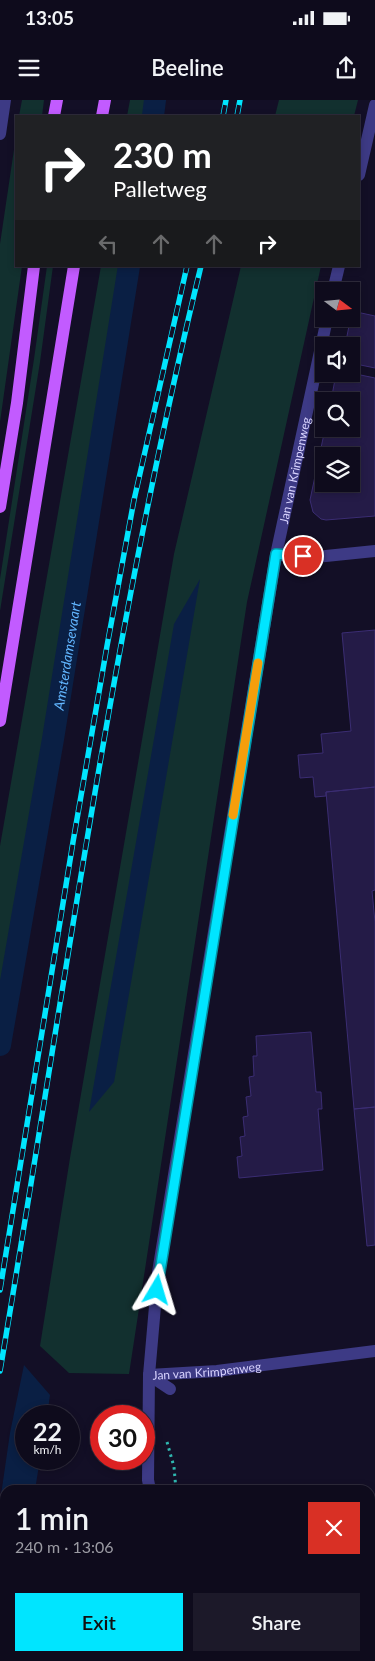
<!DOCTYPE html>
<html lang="en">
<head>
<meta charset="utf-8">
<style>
	:root { --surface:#0e0b1c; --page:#1c1929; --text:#f1f3f6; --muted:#9b9ba3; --line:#2e2b3b; --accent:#00e5ff }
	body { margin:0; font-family:Lato,sans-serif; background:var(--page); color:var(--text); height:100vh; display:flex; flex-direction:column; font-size:19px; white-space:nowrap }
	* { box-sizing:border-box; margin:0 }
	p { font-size:16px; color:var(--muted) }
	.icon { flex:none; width:28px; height:28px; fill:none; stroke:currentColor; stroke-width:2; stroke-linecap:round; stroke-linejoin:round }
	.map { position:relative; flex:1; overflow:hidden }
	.side { position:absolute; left:0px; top:1385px; width:375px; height:176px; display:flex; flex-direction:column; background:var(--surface); border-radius:15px 15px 0 0; box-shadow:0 2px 8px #0003,0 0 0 1px var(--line) }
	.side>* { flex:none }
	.banner { position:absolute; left:15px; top:15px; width:345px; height:152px; border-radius:0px; box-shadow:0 2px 8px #0003,0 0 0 1px var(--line); background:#202124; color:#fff; overflow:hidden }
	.needle { width:32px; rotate:106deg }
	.tools { position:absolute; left:315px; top:182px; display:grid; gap:10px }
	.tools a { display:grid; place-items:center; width:45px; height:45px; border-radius:0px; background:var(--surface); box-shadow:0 2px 8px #0003,0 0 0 1px var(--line); font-size:25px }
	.speed { position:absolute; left:15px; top:1305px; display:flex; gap:10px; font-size:25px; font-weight:700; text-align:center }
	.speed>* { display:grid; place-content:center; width:65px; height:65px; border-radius:50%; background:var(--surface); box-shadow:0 2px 8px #0003,0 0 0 1px var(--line); line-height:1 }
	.speed small { font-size:12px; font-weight:400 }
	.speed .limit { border:8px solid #d22; background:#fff; color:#111 }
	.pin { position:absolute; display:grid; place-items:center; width:42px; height:42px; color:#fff; margin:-21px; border:2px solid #fff; border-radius:50%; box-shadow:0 1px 5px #0007 }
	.me { position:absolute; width:55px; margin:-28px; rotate:7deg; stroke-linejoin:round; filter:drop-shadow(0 0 4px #0008) }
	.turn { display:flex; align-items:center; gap:18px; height:105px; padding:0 15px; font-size:22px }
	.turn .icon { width:65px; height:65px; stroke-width:2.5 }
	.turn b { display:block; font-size:35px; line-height:42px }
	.lanes { display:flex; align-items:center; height:48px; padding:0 15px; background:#0003; justify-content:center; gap:25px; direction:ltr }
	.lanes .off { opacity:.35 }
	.round { display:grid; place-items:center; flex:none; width:52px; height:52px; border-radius:0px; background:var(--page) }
	.overview { display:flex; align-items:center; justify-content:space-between; height:85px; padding:0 15px }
	h1 { font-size:30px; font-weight:600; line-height:38px }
	.button { display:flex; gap:10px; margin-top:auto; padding:10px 15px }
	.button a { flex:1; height:58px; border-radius:0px; background:var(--accent); color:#111; font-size:20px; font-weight:600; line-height:58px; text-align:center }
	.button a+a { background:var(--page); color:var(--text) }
	.status { display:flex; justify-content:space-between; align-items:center; height:35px; padding:0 25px; background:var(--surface); direction:ltr }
	.status svg { height:14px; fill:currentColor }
	header { display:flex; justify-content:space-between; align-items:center; height:65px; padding:0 15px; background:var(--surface); font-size:22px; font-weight:600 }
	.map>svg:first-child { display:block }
	.green { fill:#12302f }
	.water { fill:#0a1f44 }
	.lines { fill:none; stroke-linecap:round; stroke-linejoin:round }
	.canal { stroke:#0a1f44; stroke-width:22 }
	.building { fill:#241b47; stroke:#3b2d73; fill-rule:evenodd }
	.path { stroke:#2fb8b0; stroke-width:3; stroke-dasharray:2.5 4; stroke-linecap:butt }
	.minor { stroke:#3d3a85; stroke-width:12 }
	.major { stroke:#c25bff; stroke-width:12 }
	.rail-casing { stroke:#00e5ff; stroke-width:5.5 }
	.rail { stroke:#130f26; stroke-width:4; stroke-dasharray:11; stroke-linecap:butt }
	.route-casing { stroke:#0095a6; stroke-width:12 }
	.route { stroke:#00e5ff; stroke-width:9 }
	.slow { stroke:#f59e0b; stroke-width:9 }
	.labels { text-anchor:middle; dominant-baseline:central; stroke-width:5; stroke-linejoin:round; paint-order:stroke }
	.street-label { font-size:12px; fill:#d9d4ff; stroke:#130f26 }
	.water-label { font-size:14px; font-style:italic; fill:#62b6ff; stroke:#130f26 }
</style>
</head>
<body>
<div class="status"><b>13:05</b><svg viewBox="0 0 49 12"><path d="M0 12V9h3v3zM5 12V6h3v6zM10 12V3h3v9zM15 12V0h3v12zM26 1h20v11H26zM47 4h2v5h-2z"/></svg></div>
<header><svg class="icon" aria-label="menu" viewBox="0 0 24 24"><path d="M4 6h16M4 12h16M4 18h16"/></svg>Beeline<svg class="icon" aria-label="share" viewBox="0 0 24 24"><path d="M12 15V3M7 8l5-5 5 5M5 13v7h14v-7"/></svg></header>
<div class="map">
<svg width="375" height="1561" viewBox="0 0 375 1561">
	<rect width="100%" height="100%" fill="#130f26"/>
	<path class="green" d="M22 0H44L42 16H19Z
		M130 0H153L151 16H127Z
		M279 0H358L354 16H275Z
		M16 36V166H22L0 322V144Z
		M47 166H53L40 262 0 511V479L34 259Z
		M101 166H126L37 697 0 926V746Z
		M241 166H321L247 502 129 1274 69 1273 40 1246 70 1058 174 454Z"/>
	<path class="water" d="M200 479 114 982 89 1012 174 524Z
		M24 1265 50 1295 47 1316H26V1359H40L35 1390H5V1556H7V1561H0V1402L10 1333Z"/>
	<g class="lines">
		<g class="canal">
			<path d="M153 16 155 0"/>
			<path id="s1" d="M0 945 53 639 129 166"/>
		</g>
	</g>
	<path class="building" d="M352 211 375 216V268L351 263V246H345Z
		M351 273 375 278V416L326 420 321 419 313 412 310 400 325 329H351V301H331L336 274ZM324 356H351V384H324Z
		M375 530V687L326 692V696L315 697 313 677 300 678 298 655 323 653 321 634 351 631 342 533Z
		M375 687V790L372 791 375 822V1007L354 1009 326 692Z
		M311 932 316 992H321L322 1009H318L323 1070 239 1078 237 1057 242 1056 240 1037 245 1036 243 1017 248 1016 246 997 251 996 249 977 254 976 253 956H257L256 936Z
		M375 1007V1145L367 1146 354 1009Z
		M218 1556H244L245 1561H218Z"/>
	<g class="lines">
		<path class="path" d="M167 1342 174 1367 176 1390
			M151 1556 152 1561
			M194 1556 195 1561"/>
		<g class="minor">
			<path d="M0 34 5 0"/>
			<path d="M359 75 375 5"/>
			<path d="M333 191 339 166"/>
			<path d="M276 455 316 457 375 451"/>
			<path id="s2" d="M149 1275 217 1271 375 1251"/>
			<path d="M149 1275 170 1289"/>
			<path id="s3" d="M150 1390 148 1380 149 1275 158 1172 276 455 327 219"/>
			<path d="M172 1556V1561"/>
		</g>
		<path class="major" d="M54 16 57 0
			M102 16 105 0
			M0 407 17 303 34 166
			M0 621 74 166"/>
		<defs>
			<path id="rail" d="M223 16 226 0
				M237 16 240 0
				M0 1190 73 742 107 546 134 400 187 166
				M0 1271C63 902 112 530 201 166"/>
		</defs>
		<use href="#rail" class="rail-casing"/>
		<use href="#rail" class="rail"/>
	</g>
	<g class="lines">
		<defs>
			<path id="route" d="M157 1190 276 454 303 456"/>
		</defs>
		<use href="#route" class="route-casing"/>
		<use href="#route" class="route"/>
		<path class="slow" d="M233 715 258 563"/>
	</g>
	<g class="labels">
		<g class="street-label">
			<text stroke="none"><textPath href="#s3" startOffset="1032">Jan van Krimpenweg</textPath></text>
			<text stroke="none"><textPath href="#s2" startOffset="58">Jan van Krimpenweg</textPath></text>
		</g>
		<g class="water-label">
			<text stroke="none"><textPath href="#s1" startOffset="395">Amsterdamsevaart</textPath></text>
		</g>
	</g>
</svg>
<div class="tools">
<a><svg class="needle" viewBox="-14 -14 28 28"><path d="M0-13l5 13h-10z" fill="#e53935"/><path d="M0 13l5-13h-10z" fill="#9b9ba3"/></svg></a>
<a><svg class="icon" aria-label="sound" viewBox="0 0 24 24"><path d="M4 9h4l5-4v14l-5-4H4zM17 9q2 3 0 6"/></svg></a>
<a><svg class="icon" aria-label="search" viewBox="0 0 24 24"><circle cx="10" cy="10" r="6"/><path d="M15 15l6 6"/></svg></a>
<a><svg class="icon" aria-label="layers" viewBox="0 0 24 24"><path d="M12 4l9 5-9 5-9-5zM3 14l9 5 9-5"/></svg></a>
</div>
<div class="speed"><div>22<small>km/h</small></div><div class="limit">30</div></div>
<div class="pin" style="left:303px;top:456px;background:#d93025"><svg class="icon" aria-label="arrive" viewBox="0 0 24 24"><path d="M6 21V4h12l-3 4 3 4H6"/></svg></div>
<svg class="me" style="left:157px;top:1190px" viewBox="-20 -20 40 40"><path d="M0-17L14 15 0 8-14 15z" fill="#00e5ff" stroke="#fff" stroke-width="4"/></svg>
<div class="banner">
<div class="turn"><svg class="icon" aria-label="right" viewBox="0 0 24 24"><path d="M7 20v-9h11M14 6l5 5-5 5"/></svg><div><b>230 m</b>Palletweg</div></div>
<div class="lanes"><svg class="icon off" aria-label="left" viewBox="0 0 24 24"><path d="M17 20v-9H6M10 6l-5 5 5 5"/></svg><svg class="icon off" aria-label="ahead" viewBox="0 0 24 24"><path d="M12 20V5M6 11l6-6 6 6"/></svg><svg class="icon off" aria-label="ahead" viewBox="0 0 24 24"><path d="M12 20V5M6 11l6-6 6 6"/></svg><svg class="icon" aria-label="right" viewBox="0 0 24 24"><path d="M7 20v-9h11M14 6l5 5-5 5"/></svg></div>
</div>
<section class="side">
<div class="overview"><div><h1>1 min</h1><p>240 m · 13:06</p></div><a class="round" style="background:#d93025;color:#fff"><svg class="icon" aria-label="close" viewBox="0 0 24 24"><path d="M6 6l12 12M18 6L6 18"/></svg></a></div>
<div class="button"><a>Exit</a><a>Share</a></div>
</section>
</div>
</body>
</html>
